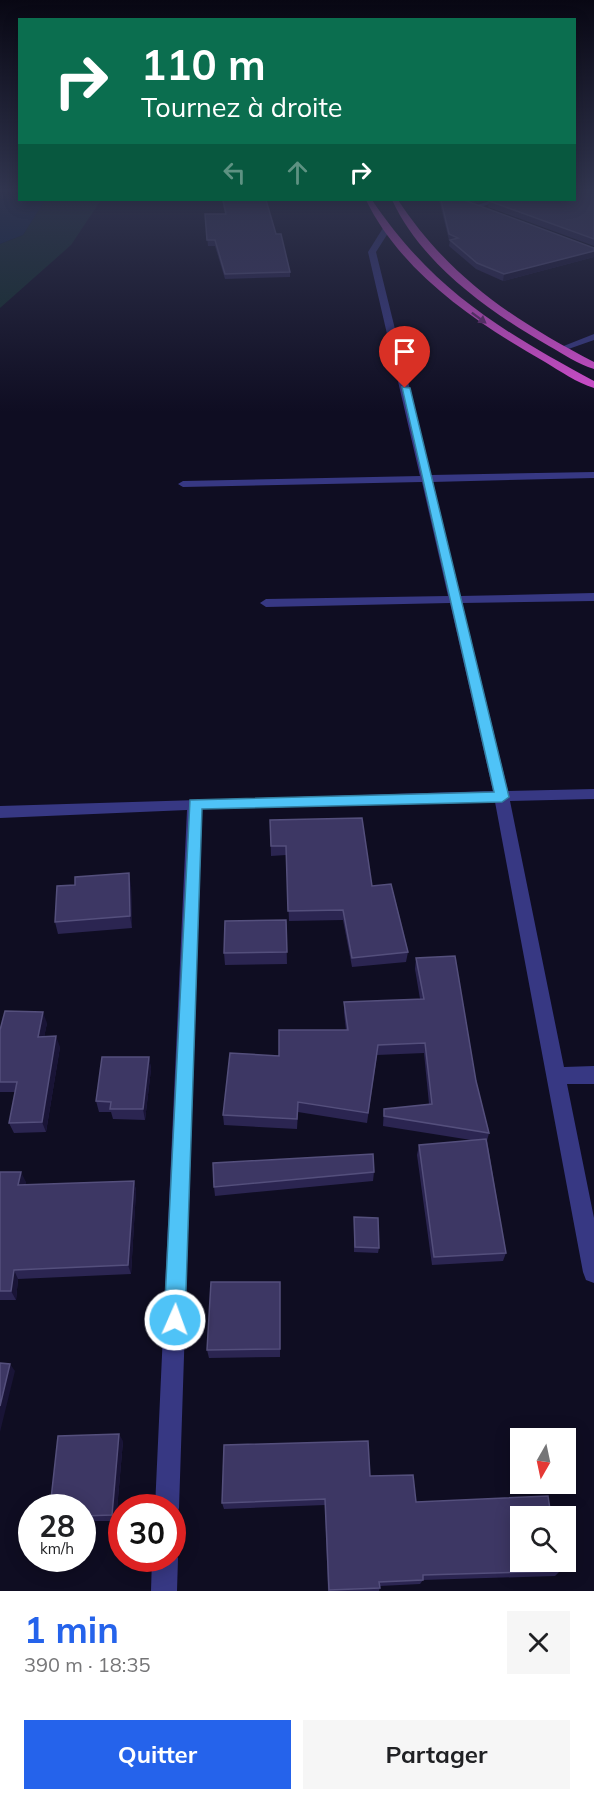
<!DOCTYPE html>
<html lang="fr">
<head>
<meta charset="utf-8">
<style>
	:root { --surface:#fff; --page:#f6f6f6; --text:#202124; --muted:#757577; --accent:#2563eb }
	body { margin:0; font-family:Mulish,sans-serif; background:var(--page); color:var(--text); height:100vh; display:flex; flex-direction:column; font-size:22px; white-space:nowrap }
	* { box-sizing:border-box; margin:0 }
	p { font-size:20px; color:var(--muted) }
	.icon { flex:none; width:33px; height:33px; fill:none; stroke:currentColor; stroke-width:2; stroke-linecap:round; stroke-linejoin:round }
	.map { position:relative; height:1591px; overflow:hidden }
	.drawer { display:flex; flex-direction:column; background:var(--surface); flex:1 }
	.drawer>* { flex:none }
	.hud { position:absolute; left:18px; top:18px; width:558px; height:183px; border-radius:0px; box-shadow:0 3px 15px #0003; background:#0b6e4f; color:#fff; overflow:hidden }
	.needle { width:39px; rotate:189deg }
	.fabs { position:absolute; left:510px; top:1428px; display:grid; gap:12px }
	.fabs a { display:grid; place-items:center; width:66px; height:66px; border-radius:0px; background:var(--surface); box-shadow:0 3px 15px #0003; font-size:30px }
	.speed { position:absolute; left:18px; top:1494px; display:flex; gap:12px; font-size:30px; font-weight:700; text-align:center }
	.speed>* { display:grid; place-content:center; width:78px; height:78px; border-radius:50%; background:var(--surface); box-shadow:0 3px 15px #0003; line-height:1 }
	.speed small { font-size:15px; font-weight:400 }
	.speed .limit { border:9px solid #d22; background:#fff; color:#111 }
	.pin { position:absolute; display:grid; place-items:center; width:51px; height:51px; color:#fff; margin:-62px -26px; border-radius:50% 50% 50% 0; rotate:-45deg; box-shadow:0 0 6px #0007 }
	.pin .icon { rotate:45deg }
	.me { position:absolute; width:66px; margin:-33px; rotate:2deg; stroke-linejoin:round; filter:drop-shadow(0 0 4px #0008) }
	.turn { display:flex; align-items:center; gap:21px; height:126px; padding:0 24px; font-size:27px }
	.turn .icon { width:78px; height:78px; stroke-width:2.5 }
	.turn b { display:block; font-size:42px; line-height:51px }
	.lanes { display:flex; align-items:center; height:57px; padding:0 24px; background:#0003; justify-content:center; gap:30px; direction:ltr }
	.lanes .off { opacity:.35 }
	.round { display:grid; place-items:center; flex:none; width:63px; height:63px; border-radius:0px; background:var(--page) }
	.overview { display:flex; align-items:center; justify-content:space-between; height:102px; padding:0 24px }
	h1 { font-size:36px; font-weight:700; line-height:45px; color:var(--accent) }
	.primary-button { display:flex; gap:12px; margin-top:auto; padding:12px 24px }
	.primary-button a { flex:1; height:69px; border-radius:0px; background:var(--accent); color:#fff; font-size:24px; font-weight:700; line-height:69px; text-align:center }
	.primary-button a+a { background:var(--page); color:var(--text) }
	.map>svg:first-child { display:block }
	.green { fill:#102c2a }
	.water { fill:#0b2648 }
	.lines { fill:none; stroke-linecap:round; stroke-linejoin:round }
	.minor { fill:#373883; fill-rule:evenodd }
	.trunk { fill:#da4fd5; fill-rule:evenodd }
	.wall { fill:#2b2551 }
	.shaded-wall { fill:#191436 }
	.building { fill:#3d3764; stroke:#544f7c; stroke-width:1.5 }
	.oneway { fill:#6a2b73 }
	.route { fill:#4fc3f7; stroke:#337fa1; stroke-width:1.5 }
</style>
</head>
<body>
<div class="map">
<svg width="594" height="1591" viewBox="0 0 594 1591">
	<rect width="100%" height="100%" fill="#0f0d22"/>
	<path class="green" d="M45 200H101L71 245 0 308V244L23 235Z"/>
	<path class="water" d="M0 189H19L20 200H45L23 235 0 244Z"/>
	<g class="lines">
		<path class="minor" d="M493 200H502L474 209 471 207Z
			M383 228 390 230 376 252 431 475 594 472V478L432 482 460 596 594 593V601L462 603 508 791 594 789V799L510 801 564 1067 594 1066V1084H567L594 1218V1283L586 1280 583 1272 495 802 202 809 179 1508 176 1517 172 1518V1508H155L187 810 0 818V806L493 791 450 603 266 607 260 603 266 599 448 596 422 482 183 487 178 484 183 481 420 476 368 252Z
			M594 334V340L560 352 556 349Z
			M172 1548 178 1558 177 1591H151L152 1558H172Z"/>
		<path class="trunk" d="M366 200H372C432 289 501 331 594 381V388C577 383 560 371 545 362 476 323 401 272 366 200Z
			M392 200H398C449 277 513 320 594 362V369C578 364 563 354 549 346 488 311 422 264 392 200Z"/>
	</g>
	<path class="wall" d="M594 189V246L488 207 489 201Z
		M222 200H266L276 234 290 272V277L225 279 215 246H208L205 214H225Z
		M439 200H464L594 248V257L503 281 476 269 449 246 450 240H449Z
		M464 200H494L474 203Z
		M270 820 372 886 408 952 406 962 352 967 343 920 289 921 286 855 271 856Z
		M131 885 132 928 58 934 55 922Z
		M286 920 287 964 225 965 224 953Z
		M416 958 476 1081 489 1133 487 1141 506 1253 503 1261 432 1265 417 1155 419 1145 471 1140 383 1126 384 1109 429 1104 424 1053 377 1055 367 1123 298 1112 297 1129 224 1125 223 1115 279 1056 346 1030 344 1013V1002L420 999 415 969Z
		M47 1023 44 1037 60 1047 46 1132 14 1133 9 1123 15 1092H0V1030Z
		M149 1057 151 1069 145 1120 113 1119 111 1112H99L96 1101Z
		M0 1172 26 1182 25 1185 134 1181 136 1191 131 1274 18 1279 16 1300H0Z
		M374 1172 373 1181 215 1196 214 1187Z
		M354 1217 379 1248 378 1253 354 1252Z
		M280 1291V1357L209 1358 207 1350Z
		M123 1441 116 1521H82V1508Z
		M370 1476 416 1502 560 1571 555 1576 423 1580 420 1584 380 1586 379 1591H328L325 1505 224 1509 222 1503Z"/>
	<path class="shaded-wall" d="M475 200H494L474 203Z
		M594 251V257L503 281 504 274Z
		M129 873 131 885 132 928 130 916Z
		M43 1012 47 1023 42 1048 38 1037Z
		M56 1036 60 1047 46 1132 42 1122Z
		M149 1057 151 1069 145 1120 143 1109Z
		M21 1172 26 1182 23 1195 18 1185Z
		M134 1181 136 1191 131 1274 128 1265Z
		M14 1270 18 1279 16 1300 11 1291Z
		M10 1364 15 1371 0 1432V1406Z
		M119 1434 123 1441 116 1521 112 1515Z"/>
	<path class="building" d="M574 189H594V239L489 201 494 200H574Z
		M223 200H266L276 234H281L290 272 225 274 215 240H207L205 214H226Z
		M441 200H464L594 248V251L504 274 477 263 450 240 458 238 449 234Z
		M362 818 372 886 391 884 408 952 352 958 343 910 288 911 286 846H271L270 820Z
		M129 873 130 916 55 922 57 886 75 885V877Z
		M286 920 287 952 224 953 225 921Z
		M455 956 476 1081 489 1133 384 1116V1109L432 1104 425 1043 378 1045 368 1113 298 1102 297 1119 223 1115 230 1053 279 1056V1030H348L344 1002 424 999 416 958Z
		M5 1011 43 1012 38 1037 56 1036 42 1122 9 1123 17 1082H0V1030Z
		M102 1057H149L143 1109H110L111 1102 96 1101Z
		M486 1139 506 1253 434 1257 419 1145Z
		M373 1154 374 1172 214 1187 213 1163Z
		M0 1172H21L18 1185 134 1181 128 1265 14 1270 11 1291H0Z
		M354 1217 378 1218 379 1248 355 1247Z
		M211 1282H280V1349L207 1350Z
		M0 1363 10 1364 0 1406Z
		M119 1434 112 1515 82 1516V1508H50L58 1436Z
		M368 1441 370 1476 413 1475 416 1502 548 1496 551 1516H520V1562H559L560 1571 423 1575V1580L379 1582 380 1588 329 1590 325 1499 222 1503 224 1445Z"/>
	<defs><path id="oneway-solid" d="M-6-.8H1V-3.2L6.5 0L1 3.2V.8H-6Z" transform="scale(1.5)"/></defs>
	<use class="oneway" href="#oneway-solid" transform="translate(479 318) rotate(37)"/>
	<linearGradient id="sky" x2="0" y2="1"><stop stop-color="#080713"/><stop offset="0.46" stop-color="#31354f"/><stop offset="1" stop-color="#31354f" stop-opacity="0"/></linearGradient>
	<rect width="594" height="412" fill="url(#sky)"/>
	<path class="route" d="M402 387 410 388 509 797 502 802 202 809 185 1320 182 1327 175 1330 167 1327 164 1320 190 800 494 792Z"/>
</svg>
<div class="fabs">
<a><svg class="needle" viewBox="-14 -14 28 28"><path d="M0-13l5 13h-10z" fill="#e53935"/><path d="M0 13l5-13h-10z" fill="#757577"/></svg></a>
<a><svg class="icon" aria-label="search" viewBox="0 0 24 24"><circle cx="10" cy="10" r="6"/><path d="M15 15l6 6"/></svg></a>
</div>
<div class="speed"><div>28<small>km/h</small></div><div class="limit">30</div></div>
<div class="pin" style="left:405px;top:388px;background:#d93025"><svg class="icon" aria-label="arrive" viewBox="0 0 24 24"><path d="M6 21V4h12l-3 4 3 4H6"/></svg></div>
<svg class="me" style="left:175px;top:1320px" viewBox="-20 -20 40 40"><circle r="17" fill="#4fc3f7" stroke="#fff" stroke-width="3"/><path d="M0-11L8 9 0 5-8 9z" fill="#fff"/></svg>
<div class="hud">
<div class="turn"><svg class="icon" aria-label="right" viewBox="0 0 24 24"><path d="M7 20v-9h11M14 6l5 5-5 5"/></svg><div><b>110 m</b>Tournez à droite</div></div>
<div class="lanes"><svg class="icon off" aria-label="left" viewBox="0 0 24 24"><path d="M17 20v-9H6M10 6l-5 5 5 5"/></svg><svg class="icon off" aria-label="ahead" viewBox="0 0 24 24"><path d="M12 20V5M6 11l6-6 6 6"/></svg><svg class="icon" aria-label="right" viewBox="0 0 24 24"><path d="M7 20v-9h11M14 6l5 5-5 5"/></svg></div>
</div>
</div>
<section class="drawer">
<div class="overview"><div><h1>1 min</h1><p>390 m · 18:35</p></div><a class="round"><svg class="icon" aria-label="close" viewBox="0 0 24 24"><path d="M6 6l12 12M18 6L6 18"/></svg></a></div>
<div class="primary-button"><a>Quitter</a><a>Partager</a></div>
</section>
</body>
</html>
